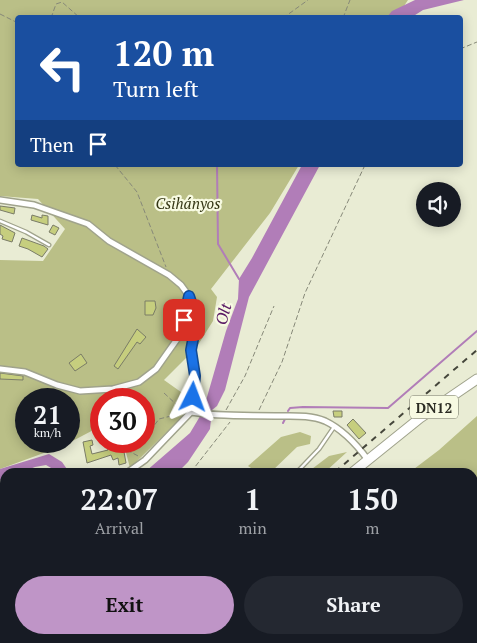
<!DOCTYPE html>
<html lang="en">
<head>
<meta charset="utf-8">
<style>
	:root { --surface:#171b24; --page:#242831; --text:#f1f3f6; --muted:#9ea1a6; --accent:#bf95c7 }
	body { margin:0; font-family:"PT Serif",serif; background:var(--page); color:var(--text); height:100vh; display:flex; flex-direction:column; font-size:19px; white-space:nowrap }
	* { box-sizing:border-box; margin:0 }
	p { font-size:16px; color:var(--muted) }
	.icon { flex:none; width:28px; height:28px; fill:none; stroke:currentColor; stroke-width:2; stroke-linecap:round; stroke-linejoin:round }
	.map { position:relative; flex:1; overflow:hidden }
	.details { position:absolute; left:0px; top:468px; width:478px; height:176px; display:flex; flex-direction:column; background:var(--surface); border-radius:15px 15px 0 0; box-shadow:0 2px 12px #0003 }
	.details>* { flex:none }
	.top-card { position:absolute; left:15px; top:15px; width:448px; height:152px; border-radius:5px; box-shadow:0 2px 12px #0003; background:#1a4fa0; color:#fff; overflow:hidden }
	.fabs { position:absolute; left:416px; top:182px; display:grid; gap:10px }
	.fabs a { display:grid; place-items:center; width:45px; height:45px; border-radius:50%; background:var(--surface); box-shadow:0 2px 12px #0003; font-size:25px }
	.speed { position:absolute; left:15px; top:388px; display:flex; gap:10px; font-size:25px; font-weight:700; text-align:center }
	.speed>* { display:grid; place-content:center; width:65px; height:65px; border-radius:50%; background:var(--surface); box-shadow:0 2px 12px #0003; line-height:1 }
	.speed small { font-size:12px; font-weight:400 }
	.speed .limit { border:8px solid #d22; background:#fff; color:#111 }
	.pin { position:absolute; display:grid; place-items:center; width:42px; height:42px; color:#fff; margin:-21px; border-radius:10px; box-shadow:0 2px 8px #0006 }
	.me { position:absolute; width:55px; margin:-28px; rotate:3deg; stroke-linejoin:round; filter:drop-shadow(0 0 4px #0008) }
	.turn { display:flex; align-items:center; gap:18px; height:105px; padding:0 15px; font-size:22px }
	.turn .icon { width:65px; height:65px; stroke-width:2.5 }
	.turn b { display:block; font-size:35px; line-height:42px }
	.then { display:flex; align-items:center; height:48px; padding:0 15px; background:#0003; gap:10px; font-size:19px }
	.eta { display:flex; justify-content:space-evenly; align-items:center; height:85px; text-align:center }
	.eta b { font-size:30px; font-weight:700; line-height:35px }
	.button { display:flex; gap:10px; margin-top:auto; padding:10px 15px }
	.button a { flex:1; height:58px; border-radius:30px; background:var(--accent); color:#111; font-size:20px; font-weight:700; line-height:58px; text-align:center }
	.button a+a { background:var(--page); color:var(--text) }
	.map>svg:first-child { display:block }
	.green { fill:#babf87; fill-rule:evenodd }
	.water { fill:#b17db8 }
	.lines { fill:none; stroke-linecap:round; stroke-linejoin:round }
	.stream { stroke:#b17db8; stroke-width:2 }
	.building { fill:#c6ce7e; stroke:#7a7c67 }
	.lane-casing { stroke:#a0a38c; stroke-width:5 }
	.street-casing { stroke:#a0a38c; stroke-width:8 }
	.highway-casing { stroke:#a0a38c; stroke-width:11 }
	.path { stroke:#878979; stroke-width:1; stroke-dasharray:5 2.5; stroke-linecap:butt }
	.lane { stroke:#fff; stroke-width:2.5 }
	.street { stroke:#fff; stroke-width:5 }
	.highway { stroke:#fff; stroke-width:9 }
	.rail { stroke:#45463b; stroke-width:2; stroke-dasharray:6 6; stroke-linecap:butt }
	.route-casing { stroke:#114b97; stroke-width:12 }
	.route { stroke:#1a73e8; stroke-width:9 }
	.labels { text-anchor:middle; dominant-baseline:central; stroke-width:4.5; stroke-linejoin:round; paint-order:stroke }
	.shield { fill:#f7fae2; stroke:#686a5c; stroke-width:1 }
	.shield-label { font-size:14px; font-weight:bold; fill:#2b2c23 }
	.park-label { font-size:15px; font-style:italic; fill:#333513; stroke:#f7fae2 }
	.water-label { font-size:16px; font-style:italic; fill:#5b1c65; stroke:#f7fae2 }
</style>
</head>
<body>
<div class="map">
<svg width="477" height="643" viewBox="0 0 477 643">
	<rect width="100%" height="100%" fill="#e9ecd4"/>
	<path class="green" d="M0 0H408L396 18H18V165H299L270 213 211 289 217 297 213 321 196 348 164 380 188 397 185 405 189 407 181 418 130 468 123 441H144V399H101V426L63 446 0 469V260L43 261 65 229 38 199 0 196ZM26 399H69V441H26Z
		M477 416V643H239L243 639H472V472H410L439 450Z
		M300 432 311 436 310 444 297 447 271 472H257L248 466 281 437Z
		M347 452 325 472H308L329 456Z"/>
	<path class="water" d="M415 0H464L423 10 412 17H387L392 11Z
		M302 165H320L249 297 225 390 217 406 212 410 210 429 188 462 178 472H145L190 433 199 418 205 404 226 331 238 299 239 279 252 258Z
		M49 454 62 462 69 472H58L46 465 35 467 22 472H5V480H0V469Z"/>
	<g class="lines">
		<path class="stream" d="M217 165 218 244 239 279
			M288 411 290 408 303 407 388 408 477 331
			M283 423 285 419
			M122 639 128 643
			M0 640 5 638"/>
	</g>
	<path class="building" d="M0 206 15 208 14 214 0 210Z
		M32 215 42 218V215L48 216V225L31 220Z
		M0 225 15 233 12 242 2 239 3 236 0 234Z
		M53 225 59 228 55 235 49 232Z
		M22 238 44 246 48 249 42 257 28 249 19 246Z
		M145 301H155L156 308 153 315H145Z
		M137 329 146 337 140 344 137 342 118 369 114 366Z
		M81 354 87 363 75 371 69 363Z
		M0 373 23 376V380L0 379Z
		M333 411H342V417H334Z
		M353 419 366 433 359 439 347 425Z
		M92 440 93 445 90 446 92 454 108 450 105 441H114L115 443 121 441 122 446 125 448 124 452 126 463 119 465 118 458 113 460 111 455 87 463 83 442Z"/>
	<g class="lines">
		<defs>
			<path id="lane" d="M0 221 26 232 49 245
				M297 472 319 449 334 427
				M151 643 153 639"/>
			<path id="street" d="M0 200 34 205 88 224 109 241 169 275 181 285 189 296 193 308 195 329 191 350 195 382 191 412
				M0 369 25 372 57 385 80 391 113 389 139 382 156 369 180 335 189 296
				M128 472 145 460 191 412C220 417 251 415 280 416 295 416 311 415 325 421 342 429 357 445 368 460
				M0 559 5 557"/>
			<path id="highway" d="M353 472 420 418 477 379
				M195 643 198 639"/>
		</defs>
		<use href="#lane" class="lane-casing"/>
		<use href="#street" class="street-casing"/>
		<use href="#highway" class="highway-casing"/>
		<path class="path" d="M0 14 18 23
			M51 18 56 4 62 2 80 18
			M283 18 308 0
			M343 18 350 0
			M460 49 477 42
			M115 165 137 192 166 267
			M164 393 178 406 186 410
			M226 410 245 376 274 306
			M259 410 282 362 305 293 365 165
			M144 435 150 431 159 419 171 416 178 406
			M135 441 125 449 140 457
			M191 472 230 422
			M0 631 5 629"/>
		<use href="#lane" class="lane"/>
		<use href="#street" class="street"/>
		<use href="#highway" class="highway"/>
		<path class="rail" d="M335 472 477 350
			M182 643 185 639"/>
	</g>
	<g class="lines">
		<defs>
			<path id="route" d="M184 320 189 296 193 308 195 329 191 350 195 376 193 397"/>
		</defs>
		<use href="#route" class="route-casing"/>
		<use href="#route" class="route"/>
	</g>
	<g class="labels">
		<rect class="shield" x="410" y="395.5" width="48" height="23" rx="4"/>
		<g class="shield-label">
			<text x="434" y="407">DN12</text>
		</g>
		<g class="park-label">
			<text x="188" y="203">Csihányos</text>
		</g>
		<g class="water-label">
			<text transform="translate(223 314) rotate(-75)">Olt</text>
		</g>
	</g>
</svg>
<div class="fabs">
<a><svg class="icon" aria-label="sound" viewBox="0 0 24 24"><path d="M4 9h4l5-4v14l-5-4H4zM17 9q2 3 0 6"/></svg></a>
</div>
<div class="speed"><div>21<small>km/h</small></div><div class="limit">30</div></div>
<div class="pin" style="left:184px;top:320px;background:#d93025"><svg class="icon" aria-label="arrive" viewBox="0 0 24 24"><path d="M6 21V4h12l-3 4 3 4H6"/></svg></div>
<svg class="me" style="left:193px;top:397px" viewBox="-20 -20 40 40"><path d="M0-17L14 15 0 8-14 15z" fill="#1a73e8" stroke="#fff" stroke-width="4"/></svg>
<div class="top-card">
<div class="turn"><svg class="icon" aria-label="left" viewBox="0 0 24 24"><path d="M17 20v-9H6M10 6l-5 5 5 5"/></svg><div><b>120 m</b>Turn left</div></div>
<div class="then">Then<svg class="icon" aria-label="arrive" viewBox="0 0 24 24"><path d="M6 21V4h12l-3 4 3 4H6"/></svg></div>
</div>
<section class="details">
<div class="eta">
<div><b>22:07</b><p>Arrival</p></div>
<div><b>1</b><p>min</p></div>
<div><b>150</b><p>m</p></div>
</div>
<div class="button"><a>Exit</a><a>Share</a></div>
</section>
</div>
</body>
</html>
